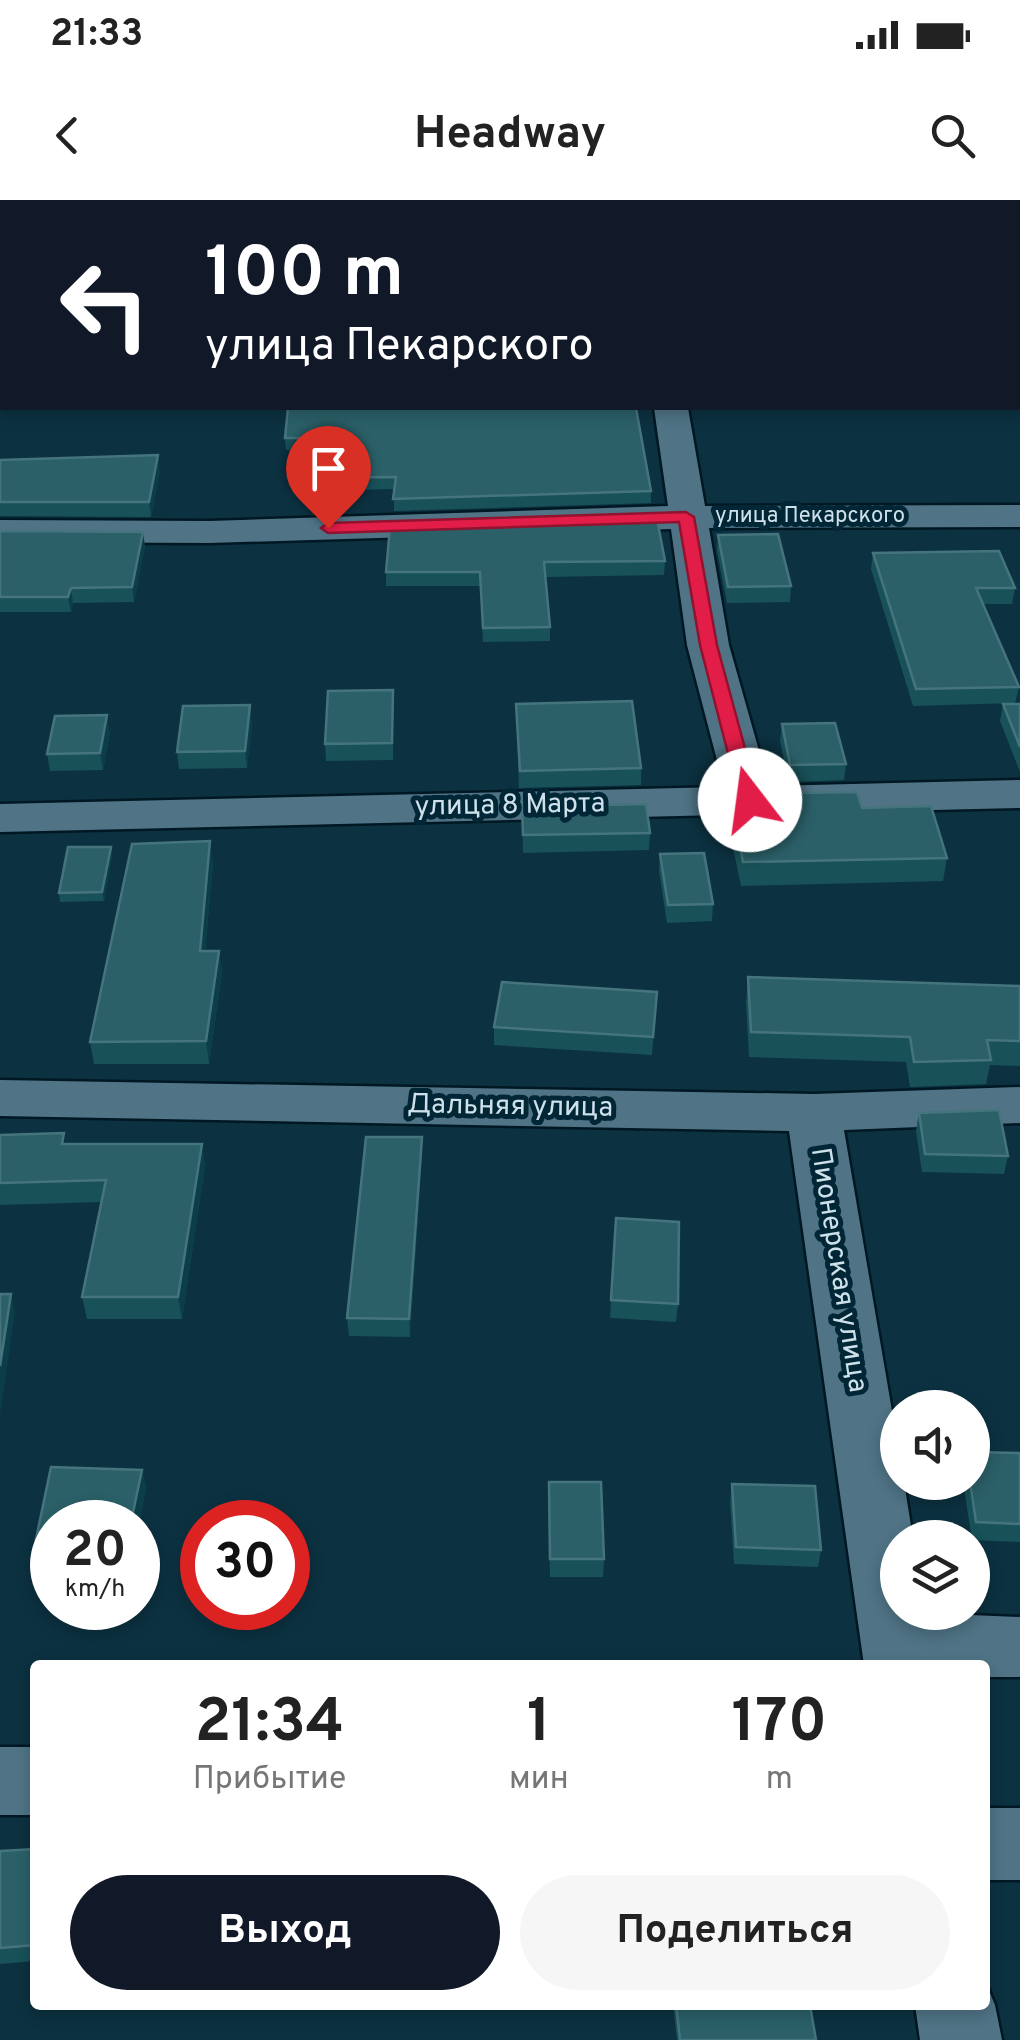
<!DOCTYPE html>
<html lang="ru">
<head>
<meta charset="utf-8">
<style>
	:root { --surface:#fff; --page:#f6f6f6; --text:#222; --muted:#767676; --accent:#111827 }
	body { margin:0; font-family:Overpass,sans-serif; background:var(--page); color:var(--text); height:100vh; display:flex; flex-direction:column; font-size:38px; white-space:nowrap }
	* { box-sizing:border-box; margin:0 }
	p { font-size:32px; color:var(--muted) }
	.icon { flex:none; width:55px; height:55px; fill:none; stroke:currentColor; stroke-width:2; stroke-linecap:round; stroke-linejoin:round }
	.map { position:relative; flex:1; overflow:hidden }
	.panel { position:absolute; left:30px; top:1460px; width:960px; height:350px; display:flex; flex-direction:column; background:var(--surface); border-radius:10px; box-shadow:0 5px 15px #0003 }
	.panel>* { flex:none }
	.banner { position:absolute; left:0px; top:0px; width:1020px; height:210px; box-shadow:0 5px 15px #0003; background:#111827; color:#fff; overflow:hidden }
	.fabs { position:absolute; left:880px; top:1190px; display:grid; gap:20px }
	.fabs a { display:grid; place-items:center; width:110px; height:110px; border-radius:50%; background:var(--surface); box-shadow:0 5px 15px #0003; font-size:50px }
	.speed { position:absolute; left:30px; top:1300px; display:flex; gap:20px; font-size:50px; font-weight:700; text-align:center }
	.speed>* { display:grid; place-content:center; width:130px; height:130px; border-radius:50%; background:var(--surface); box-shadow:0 5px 15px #0003; line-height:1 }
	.speed small { font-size:25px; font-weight:400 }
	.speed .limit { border:15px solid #d22; background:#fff; color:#111 }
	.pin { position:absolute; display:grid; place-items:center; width:85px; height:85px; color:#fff; margin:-102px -42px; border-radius:50% 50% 50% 0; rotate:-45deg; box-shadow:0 0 10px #0007 }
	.pin .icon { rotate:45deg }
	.me { position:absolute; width:110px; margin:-55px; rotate:345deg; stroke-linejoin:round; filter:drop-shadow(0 0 8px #0008) }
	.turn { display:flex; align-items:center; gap:35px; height:210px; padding:0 40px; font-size:45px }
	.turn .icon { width:130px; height:130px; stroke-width:2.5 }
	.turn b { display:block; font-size:70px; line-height:85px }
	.eta { display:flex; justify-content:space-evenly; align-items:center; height:170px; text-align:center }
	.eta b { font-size:60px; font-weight:700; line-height:70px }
	.action { display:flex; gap:20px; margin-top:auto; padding:20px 40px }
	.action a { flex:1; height:115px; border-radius:60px; background:var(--accent); color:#fff; font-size:40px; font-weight:700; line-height:115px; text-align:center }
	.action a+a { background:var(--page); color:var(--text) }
	.status { display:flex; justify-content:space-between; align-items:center; height:70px; padding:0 50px; background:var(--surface); direction:ltr }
	.status svg { height:28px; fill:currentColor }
	header { display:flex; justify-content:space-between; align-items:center; height:130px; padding:0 40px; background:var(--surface); font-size:45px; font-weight:700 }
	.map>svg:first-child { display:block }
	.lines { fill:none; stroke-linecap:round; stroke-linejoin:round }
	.minor-casing { stroke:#001823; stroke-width:5 }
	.minor { fill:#507486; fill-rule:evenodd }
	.wall { fill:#185158 }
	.shaded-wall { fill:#0b3e48 }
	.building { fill:#2b6068; stroke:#45747c; stroke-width:2.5 }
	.route { fill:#e11d48; stroke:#92132f; stroke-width:2.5 }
	.labels { text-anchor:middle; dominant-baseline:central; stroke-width:10; stroke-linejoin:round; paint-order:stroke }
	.far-street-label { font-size:22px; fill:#cee1eb; stroke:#012736 }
	.street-label { font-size:28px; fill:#cee1eb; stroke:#012736 }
</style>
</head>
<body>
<div class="status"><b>21:33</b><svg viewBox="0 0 49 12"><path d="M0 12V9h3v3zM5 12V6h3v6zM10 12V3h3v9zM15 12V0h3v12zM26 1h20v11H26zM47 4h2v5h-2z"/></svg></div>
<header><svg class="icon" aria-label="back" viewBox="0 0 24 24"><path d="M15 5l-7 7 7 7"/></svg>Headway<svg class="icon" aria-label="search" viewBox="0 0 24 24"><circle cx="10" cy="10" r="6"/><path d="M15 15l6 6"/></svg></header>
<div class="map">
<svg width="1020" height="1840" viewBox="0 0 1020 1840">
	<rect width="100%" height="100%" fill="#0c3140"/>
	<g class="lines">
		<defs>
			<path id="minor" d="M620 0H648L649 2H621Z
				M0 10H2V28H0Z
				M1018 13H1020V31H1018Z
				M0 148H2V168H0Z
				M654 208H688L705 306 1020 305V327L709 328 729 445 769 586 1020 580V608L0 632V604L724 587 687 445 671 329 210 343 0 342V320L210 321 668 306Z
				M0 880 814 894 1020 887V923L844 930 898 1246V1282H904L913 1338H898V1412L1020 1417V1477H985V1465H864L789 931 0 916Z
				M0 1547H35V1615H0Z
				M985 1608H1020V1680H985Z
				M985 1781 995 1805 1002 1840H920L915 1805H985Z"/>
		</defs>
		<use href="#minor" class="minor-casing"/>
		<use href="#minor" class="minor"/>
	</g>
	<path class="wall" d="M288 208 651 291V303L394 311V289L311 291 312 250H286L285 238Z
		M0 260 160 270 151 317 0 316Z
		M390 327 665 361 664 375 545 377 550 427V441L483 442 480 386H386V372Z
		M0 331 145 346 134 402 73 403 71 412H0Z
		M718 335 791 386 790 402 727 403 717 351Z
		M873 353 1015 388 1012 404H983L1019 487 1015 503 913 506 871 369Z
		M393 490V560L326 561 325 544Z
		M516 504 641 568V585L519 588Z
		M1003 504H1020V572L1000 521Z
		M252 522 247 568 179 569 177 552Z
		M782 524 846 564 844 580 789 582 780 541Z
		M110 532 103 570 50 571 47 554Z
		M798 593 862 608 947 658 943 681 741 686 730 634 733 610 797 609Z
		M522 607 650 633 649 650 523 653Z
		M111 647 112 656 104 701 60 702 59 693Z
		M660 654 713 704 712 721 667 723 659 671Z
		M213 663 205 751H219L222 773 209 864H94L90 842Z
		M748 777 1020 786V866L990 865 986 884 910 887 906 862 749 857 746 802Z
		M657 792 652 855 494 845V827Z
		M919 913 1008 956 1004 974 922 972 916 931Z
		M0 935 67 944H202L205 966 182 1119H87L82 1097 101 1002 0 1005Z
		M422 937V955L410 1137 349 1136 347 1118Z
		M616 1018 678 1104 676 1122 610 1118Z
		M1020 1253V1342L972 1340 963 1282H972Z
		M51 1267 142 1270 146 1288 138 1328V1322H52V1357L41 1356 36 1339Z
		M732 1284 821 1350 818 1367 734 1364 730 1301Z
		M548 1300 604 1359 603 1377H550Z
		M35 1649V1761L0 1764V1651Z
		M673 1805H810L816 1840H677Z"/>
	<path class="shaded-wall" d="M158 255 160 270 151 317 149 302Z
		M143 332 145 346 134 402 132 387Z
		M71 388 73 403 71 412 68 397Z
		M250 505 252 522 247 568 245 551Z
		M107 515 110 532 103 570 100 553Z
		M210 641 213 663 203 774 200 751Z
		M111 647 112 656 104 701 102 692Z
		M219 751 222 773 209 864 206 841Z
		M422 937V955L410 1137 409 1119Z
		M202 944 205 966 182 1119 178 1097Z
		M11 1094 15 1112 0 1215V1166Z
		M142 1270 146 1288 138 1328V1322H131Z"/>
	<path class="building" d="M36 0H181L180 2H36Z
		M213 0H604V2H213Z
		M731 0H958L960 2H732Z
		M1018 106 1020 110V126L1018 127Z
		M1018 148 1020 151V163H1018Z
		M288 208H636L651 291 393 299 396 277 310 278 313 238H285Z
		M158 255 149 302H0V260Z
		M657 319 665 361 544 362 550 427 483 428 480 372H386L390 327Z
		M0 331 143 332 132 387 71 388 68 397H0Z
		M778 334 791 386 728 387 718 335Z
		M999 351 1015 388H976L1019 487 916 489 873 353Z
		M393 490 392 543 325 544 328 491Z
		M632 501 641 568 520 571 516 504Z
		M1003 504H1020V547Z
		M250 505 245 551 177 552 183 506Z
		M107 515 100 553 47 554 55 516Z
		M835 523 846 564 790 565 782 524Z
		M857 592 862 608 931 606 947 658 743 662 733 610 802 609 798 593Z
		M646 604 650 633 523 635 522 607Z
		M210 641 200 751H219L206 841 90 842 132 644Z
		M68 647H111L102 692 59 693Z
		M704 653 713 704 668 705 660 654Z
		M748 777 1020 786V841L987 840 991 860 914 862 910 837 751 832Z
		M502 782 657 792 653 837 494 827Z
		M999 910 1008 956 925 954 919 913Z
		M64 933 62 944H202L178 1097H82L106 980 0 983V935Z
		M366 937H422L409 1119 347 1118Z
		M616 1018 679 1022 678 1104 611 1100Z
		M0 1094H11L0 1166Z
		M972 1252 1020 1253V1324L976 1322 970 1282H972Z
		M51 1267 142 1270 131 1322H52V1339H36Z
		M549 1282H601L604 1359H550Z
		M732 1284 815 1286 821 1350 736 1347Z
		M35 1649V1745L0 1748V1651Z
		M676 1805H810L816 1840H680Z"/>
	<path class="route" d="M686 312 694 317 717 445 759 600 750 606 740 600 700 445 679 322 328 333 321 328 328 323Z"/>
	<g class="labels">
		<g class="far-street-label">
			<text x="810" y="316">улица Пекарского</text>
		</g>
		<g class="street-label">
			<text transform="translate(510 606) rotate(-1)">улица 8 Марта</text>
			<text transform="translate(510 907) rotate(1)">Дальняя улица</text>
			<text transform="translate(838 1070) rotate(81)">Пионерская улица</text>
		</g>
	</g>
</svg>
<div class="fabs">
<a><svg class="icon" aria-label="sound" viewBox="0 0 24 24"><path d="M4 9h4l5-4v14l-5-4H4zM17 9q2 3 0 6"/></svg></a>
<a><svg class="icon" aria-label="layers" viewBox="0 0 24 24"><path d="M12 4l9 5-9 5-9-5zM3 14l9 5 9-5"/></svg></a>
</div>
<div class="speed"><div>20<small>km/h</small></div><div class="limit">30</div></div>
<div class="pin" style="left:328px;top:328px;background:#d93025"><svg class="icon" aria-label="arrive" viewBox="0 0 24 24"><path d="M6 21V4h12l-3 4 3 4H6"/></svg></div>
<svg class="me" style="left:750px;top:600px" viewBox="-20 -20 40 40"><circle r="19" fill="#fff"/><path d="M0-13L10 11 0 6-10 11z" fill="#e11d48"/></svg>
<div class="banner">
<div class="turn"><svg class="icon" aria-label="left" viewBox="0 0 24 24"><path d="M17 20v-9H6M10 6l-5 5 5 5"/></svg><div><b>100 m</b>улица Пекарского</div></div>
</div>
<section class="panel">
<div class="eta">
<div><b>21:34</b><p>Прибытие</p></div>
<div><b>1</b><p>мин</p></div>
<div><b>170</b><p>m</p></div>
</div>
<div class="action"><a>Выход</a><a>Поделиться</a></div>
</section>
</div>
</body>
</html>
